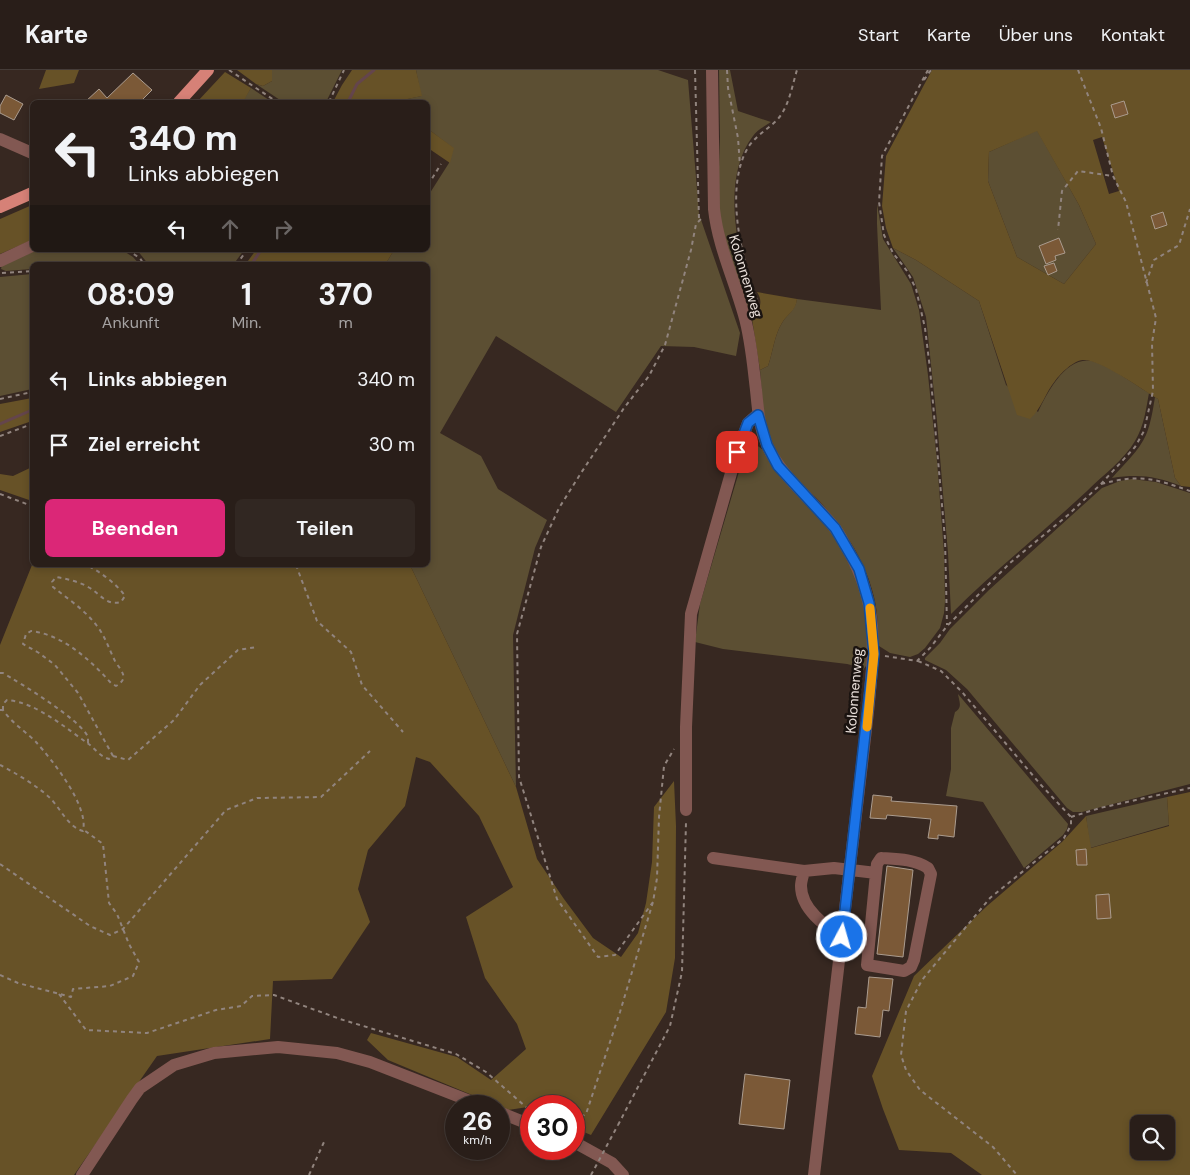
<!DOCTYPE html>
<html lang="de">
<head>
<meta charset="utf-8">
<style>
	:root { --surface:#291e19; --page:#312722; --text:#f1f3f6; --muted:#a5a2a2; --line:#453c38; --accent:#db2777 }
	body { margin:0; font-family:"DM Sans",sans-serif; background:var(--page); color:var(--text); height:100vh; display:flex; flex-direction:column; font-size:19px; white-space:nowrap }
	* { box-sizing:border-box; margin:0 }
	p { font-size:16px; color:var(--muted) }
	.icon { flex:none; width:28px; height:28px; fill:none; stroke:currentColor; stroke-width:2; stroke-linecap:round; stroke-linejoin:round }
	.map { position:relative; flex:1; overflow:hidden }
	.sheet { position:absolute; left:30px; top:192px; width:400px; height:305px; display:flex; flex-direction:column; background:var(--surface); border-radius:8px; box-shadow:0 2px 8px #0003,0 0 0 1px var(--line) }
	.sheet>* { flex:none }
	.guide { position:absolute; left:30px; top:30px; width:400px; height:152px; border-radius:8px; box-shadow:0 2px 8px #0003,0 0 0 1px var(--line); background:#291e19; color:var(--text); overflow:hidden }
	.buttons { position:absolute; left:1130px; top:1045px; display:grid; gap:10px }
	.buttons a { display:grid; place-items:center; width:45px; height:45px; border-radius:8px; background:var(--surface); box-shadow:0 2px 8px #0003,0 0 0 1px var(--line); font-size:25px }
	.speed { position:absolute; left:445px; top:1025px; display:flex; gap:10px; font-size:25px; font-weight:700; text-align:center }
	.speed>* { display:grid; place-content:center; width:65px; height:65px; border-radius:50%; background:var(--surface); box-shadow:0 2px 8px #0003,0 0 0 1px var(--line); line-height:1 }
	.speed small { font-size:12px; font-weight:400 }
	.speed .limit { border:8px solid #d22; background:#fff; color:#111 }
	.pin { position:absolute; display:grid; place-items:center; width:42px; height:42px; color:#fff; margin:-21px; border-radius:10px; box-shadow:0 2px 8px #0006 }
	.me { position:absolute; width:55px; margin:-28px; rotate:6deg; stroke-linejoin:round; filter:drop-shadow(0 0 4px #0008) }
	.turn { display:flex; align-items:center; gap:18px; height:105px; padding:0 15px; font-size:22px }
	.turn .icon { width:65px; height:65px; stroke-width:2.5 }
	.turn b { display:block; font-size:35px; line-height:42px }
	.lanes { display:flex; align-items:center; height:48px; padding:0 15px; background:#0003; justify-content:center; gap:25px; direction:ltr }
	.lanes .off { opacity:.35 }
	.eta { display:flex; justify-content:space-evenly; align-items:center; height:85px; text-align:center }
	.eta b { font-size:30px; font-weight:700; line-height:35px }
	.action { display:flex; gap:10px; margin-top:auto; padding:10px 15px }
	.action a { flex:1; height:58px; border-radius:8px; background:var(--accent); color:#fff; font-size:20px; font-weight:700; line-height:58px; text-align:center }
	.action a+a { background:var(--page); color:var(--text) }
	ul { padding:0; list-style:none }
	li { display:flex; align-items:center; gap:15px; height:65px; padding:0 15px }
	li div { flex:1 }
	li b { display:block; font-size:19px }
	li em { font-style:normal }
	header { display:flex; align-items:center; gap:30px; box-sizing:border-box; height:70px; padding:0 25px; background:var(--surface); border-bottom:1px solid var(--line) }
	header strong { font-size:24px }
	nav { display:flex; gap:28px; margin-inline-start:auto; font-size:18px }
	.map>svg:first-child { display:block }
	.green { fill:#5c4f33 }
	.forest { fill:#675227; fill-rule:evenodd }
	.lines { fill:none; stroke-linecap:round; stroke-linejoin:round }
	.stream { stroke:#64454c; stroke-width:3 }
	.building { fill:#7b5937; stroke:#ab9c8f }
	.path { stroke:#91847e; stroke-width:2; stroke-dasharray:4 4; stroke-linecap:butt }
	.minor { stroke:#825852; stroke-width:12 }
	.major { stroke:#d68177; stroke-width:12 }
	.path-bridge { stroke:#91847e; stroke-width:2; stroke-dasharray:4 4; stroke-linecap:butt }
	.route-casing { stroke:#114b97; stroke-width:12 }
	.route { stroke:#1a73e8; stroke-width:9 }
	.slow { stroke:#f59e0b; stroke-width:9 }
	.labels { text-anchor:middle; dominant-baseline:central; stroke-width:5; stroke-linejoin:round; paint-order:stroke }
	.street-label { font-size:14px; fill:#eae0db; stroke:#1a1310 }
</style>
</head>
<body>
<header>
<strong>Karte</strong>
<nav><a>Start</a><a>Karte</a><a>Über uns</a><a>Kontakt</a></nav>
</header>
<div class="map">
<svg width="1190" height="1105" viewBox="0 0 1190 1105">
	<rect width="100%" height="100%" fill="#372821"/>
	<path class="green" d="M272 0H342L326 32H283L256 14 263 16 272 11Z
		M416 0H658L688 10 699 144 740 263 736 286 694 277 661 276 616 342 496 266 440 363 481 386 498 419 547 450 535 478 513 565 516 717 410 495H428V195H385L394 180H428V126L449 93 453 78 428 59V32H393L421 26Z
		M719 0H730L738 41 771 52C765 56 757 60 753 66 725 102 734 162 745 203 747 213 752 222 754 232L752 237 747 240 721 161 718 126 720 67Z
		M251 18 272 32H242Z
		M1037 60 1079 135 1096 174 1064 214 1017 187 988 111 989 82Z
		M877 134 883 169 911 214 919 240 928 305 937 391 944 483 945 531 944 543 940 558 925 578 918 584 910 587 890 583 879 576C878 560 878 543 874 527 866 492 845 460 822 434 814 425 805 418 797 410 786 398 775 380 769 365 762 344 762 321 760 300L768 296C773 282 774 266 782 253 788 243 795 241 797 229L881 240 877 154Z
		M893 178 916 190 979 231 1006 315 1038 342C1048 321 1069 280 1098 293 1116 300 1132 313 1149 323 1146 339 1144 356 1135 371 1124 390 1103 405 1087 421 1042 463 994 501 951 544L948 483 937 351 926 247 913 207Z
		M37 180H122L133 187 140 195H32V199L6 201 1 199 2 195Z
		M137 180H244L233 195H149Z
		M32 204V319L0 326V207Z
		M1155 327 1158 329 1175 408 1181 416C1155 406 1139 404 1112 408 1124 394 1139 381 1146 365 1151 353 1153 339 1155 327Z
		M749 374H755L762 379 833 464 860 515 868 562 866 596 863 600 859 597 847 594 723 579 695 572 700 534 746 378Z
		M1132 409 1156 412 1190 423V714L1082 742H1073L1067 738 967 619 946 600 925 590V588L940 573 950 559 989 520 1102 418 1120 411Z
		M958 624 1068 754 1067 759 1063 765 1024 798 983 732 946 726 951 699V658L955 642C963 638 959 631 958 624Z
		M1167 727 1169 755 1090 778 1086 746Z"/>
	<path class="forest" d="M46 0H79L74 13 39 19Z
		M237 0H272V11L263 16 256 14Z
		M352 0H416L422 26 393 32H333L342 15Z
		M932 0H1190V417L1181 416 1175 408 1158 329C1141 319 1100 289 1083 290 1073 291 1061 303 1055 311 1045 323 1042 338 1030 349L1017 345 979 231 916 190 893 178 886 158 882 136 886 86ZM1037 61 1079 135 1096 174 1064 214 1017 187 988 111 989 82ZM1102 67 1119 121 1109 124 1093 70Z
		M225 2 251 18 243 32H197Z
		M428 59 454 78 450 93 428 78Z
		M32 135V170L0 184V149Z
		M256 180H394L385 195H245Z
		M757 222 797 229C796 241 788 243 782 253 774 266 773 282 768 296L760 300 752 249C759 240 764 233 757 222Z
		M32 328V351L0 362V334Z
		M32 397V431L0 420V404L13 406Z
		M32 495H410L516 717 537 789 564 829 593 868 621 887 638 863 646 833 652 792 654 737 674 711 676 756 675 888 666 942 591 1065 574 1058V1036H531V1039L528 1037 508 1040 388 990 367 970 371 963 457 987 491 1010 526 979 517 954 485 908 466 847 513 817 479 746 430 692 416 687 405 736 368 780 358 819 370 852 332 909 273 911 270 969 157 986 74 1105H0V575Z
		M1190 722V1105H982L951 1083 899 1080 883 1039 872 1006 914 906 987 836 1062 772 1086 746 1091 778 1169 756 1167 727ZM1139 1054H1166V1081H1139Z"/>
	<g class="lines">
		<path class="stream" d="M348 32 357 14 374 0
			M251 195 261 180
			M0 354 32 340"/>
	</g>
	<path class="building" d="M133 3 152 20 140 32H85L99 19 107 28Z
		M6 25 23 34 14 50 0 43V36Z
		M1124 31 1128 44 1115 48 1111 35Z
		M1163 142 1167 155 1155 159 1151 146Z
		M1059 168 1065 183 1055 186 1056 190 1046 194 1039 176Z
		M1054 193 1057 201 1048 205 1044 196Z
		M873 725 892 727 891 731 957 736 954 767 938 765V769L928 768 931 749 887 745 886 749 870 748Z
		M1086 779 1087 795H1077L1076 780Z
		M887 796 913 800 903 887 877 884Z
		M1109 824 1111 848 1097 849 1096 825Z
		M869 907 893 909 889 941 883 940 880 967 855 964 858 937 866 938Z
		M745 1004 790 1010 784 1059 739 1054Z"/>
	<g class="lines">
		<path class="path" d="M229 0 277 32
			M695 0 699 150
			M727 0 728 18 738 68 740 96
			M928 0 882 86 879 132 884 165 893 183 907 201 916 219 925 258 930 299 945 469 947 555
			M1078 0 1101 58 1113 106
			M924 10 931 0
			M329 32 344 0
			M428 115 441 94
			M127 180 140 188 144 195
			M236 195 247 180
			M2 203 32 201
			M1146 213 1154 190 1179 175 1190 139
			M755 238 758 233C742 191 723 117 749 76 757 65 768 59 777 50 789 37 792 16 797 0
			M0 329 32 322
			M0 366 32 354
			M1101 414C1140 404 1153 408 1190 421
			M0 424 32 436
			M296 495 317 551 351 582 362 615 403 662
			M885 586 917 591 930 578 947 556 1010 493 1068 445 1101 414 1135 377 1144 361 1153 321 1152 273 1156 248 1126 132 1113 106 1078 101 1062 121 1058 160
			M918 591 941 601 962 622 1041 715 1071 747V755L1064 768 990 828 922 910 906 941 901 985 906 1000 920 1020 993 1077 1017 1105
			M0 603H3C20 613 81 650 88 667 88 669 88 672 88 674
			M0 640H3C12 653 25 661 36 672 53 691 89 736 83 761 68 757 61 739 50 728 39 717 14 702 0 695
			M3 640V634L7 630C36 632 67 659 90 675 96 680 101 687 109 689L113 686 78 623 55 595 39 583 23 574 26 564 31 561C64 565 90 590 111 613L116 616C130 608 121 601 115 591 109 579 105 566 97 556 85 540 68 529 53 517L52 512 56 507C68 509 80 512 90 518 101 525 107 536 121 532L125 526C117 514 100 502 87 495
			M113 686 128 690 174 650 200 615 238 580 257 577
			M1071 747 1100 738 1190 718
			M0 794 90 856 110 865 123 859 226 740 257 728 321 727 370 681
			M653 832 615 885 598 887 557 829 519 707 517 564 541 477 559 438 581 403 624 338 649 306 665 275 691 180 696 154 702 148
			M0 905 18 913 71 927 73 919 110 916 133 906 139 892 129 874 117 844 109 833 103 774 84 760
			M59 924 86 960 147 963 216 940 241 936 252 926 274 925 340 949 456 984 486 1002 526 1037 531 1040
			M574 1051 586 1044 620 942 653 832 657 808 659 747 664 696 674 679
			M618 1055 670 956 682 902 686 752
			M309 1105 324 1072"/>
		<path class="minor" d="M712 0 714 139C718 176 734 209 744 245 751 269 753 295 756 320 758 340 759 356 767 375 782 408 812 429 834 457 840 464 843 472 848 480 880 536 874 581 868 642L814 1105
			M0 69 32 83
			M0 191 32 176
			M686 740V657L691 544 737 382 748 353 757 345
			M713 788 804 801 834 798 876 803 867 895 904 901 911 897 914 890 931 804 928 798C914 789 897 789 881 788L877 794 876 803
			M804 801C803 806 801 811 801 816 801 839 825 856 842 867
			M499 1042 531 1055
			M574 1072 612 1093 623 1105
			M82 1105 132 1029 140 1018 174 995 214 983 278 977 337 983 370 992 483 1036"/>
		<path class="major" d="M179 32 208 0
			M0 137 32 123"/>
		<path class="path-bridge" d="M591 1105 618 1055"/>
	</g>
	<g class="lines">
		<defs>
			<path id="route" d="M737 382 748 353 758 345 767 375 778 396 835 458 859 499 869 533 874 584 842 867"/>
		</defs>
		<use href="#route" class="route-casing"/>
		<use href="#route" class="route"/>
		<path class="slow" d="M867 657 874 584 870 538"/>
	</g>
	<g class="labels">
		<g class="street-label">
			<text transform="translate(746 206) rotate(73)">Kolonnenweg</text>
			<text transform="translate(854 621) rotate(-85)">Kolonnenweg</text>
		</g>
	</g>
</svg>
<div class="buttons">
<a><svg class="icon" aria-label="search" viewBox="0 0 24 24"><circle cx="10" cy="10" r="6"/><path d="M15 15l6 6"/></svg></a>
</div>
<div class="speed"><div>26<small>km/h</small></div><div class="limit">30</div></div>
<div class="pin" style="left:737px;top:382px;background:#d93025"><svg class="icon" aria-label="arrive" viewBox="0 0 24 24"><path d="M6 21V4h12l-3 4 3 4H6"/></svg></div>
<svg class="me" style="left:842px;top:867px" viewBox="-20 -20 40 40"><circle r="17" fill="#1a73e8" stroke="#fff" stroke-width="3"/><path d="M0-11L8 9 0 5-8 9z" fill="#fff"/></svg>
<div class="guide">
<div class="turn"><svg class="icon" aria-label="left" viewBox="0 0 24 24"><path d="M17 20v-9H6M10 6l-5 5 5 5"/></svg><div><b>340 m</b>Links abbiegen</div></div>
<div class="lanes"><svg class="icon" aria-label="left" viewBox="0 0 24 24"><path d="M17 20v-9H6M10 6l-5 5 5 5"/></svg><svg class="icon off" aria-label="ahead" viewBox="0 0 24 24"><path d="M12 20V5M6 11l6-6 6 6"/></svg><svg class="icon off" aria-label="right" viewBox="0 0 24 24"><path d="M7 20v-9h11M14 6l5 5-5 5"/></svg></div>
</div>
<section class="sheet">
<div class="eta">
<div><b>08:09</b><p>Ankunft</p></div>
<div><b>1</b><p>Min.</p></div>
<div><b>370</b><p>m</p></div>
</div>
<ul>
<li><svg class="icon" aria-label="left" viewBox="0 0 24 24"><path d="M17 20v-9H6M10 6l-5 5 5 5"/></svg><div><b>Links abbiegen</b></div><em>340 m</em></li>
<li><svg class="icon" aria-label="arrive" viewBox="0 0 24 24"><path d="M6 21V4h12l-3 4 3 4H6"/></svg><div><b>Ziel erreicht</b></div><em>30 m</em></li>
</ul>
<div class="action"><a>Beenden</a><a>Teilen</a></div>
</section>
</div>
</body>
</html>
